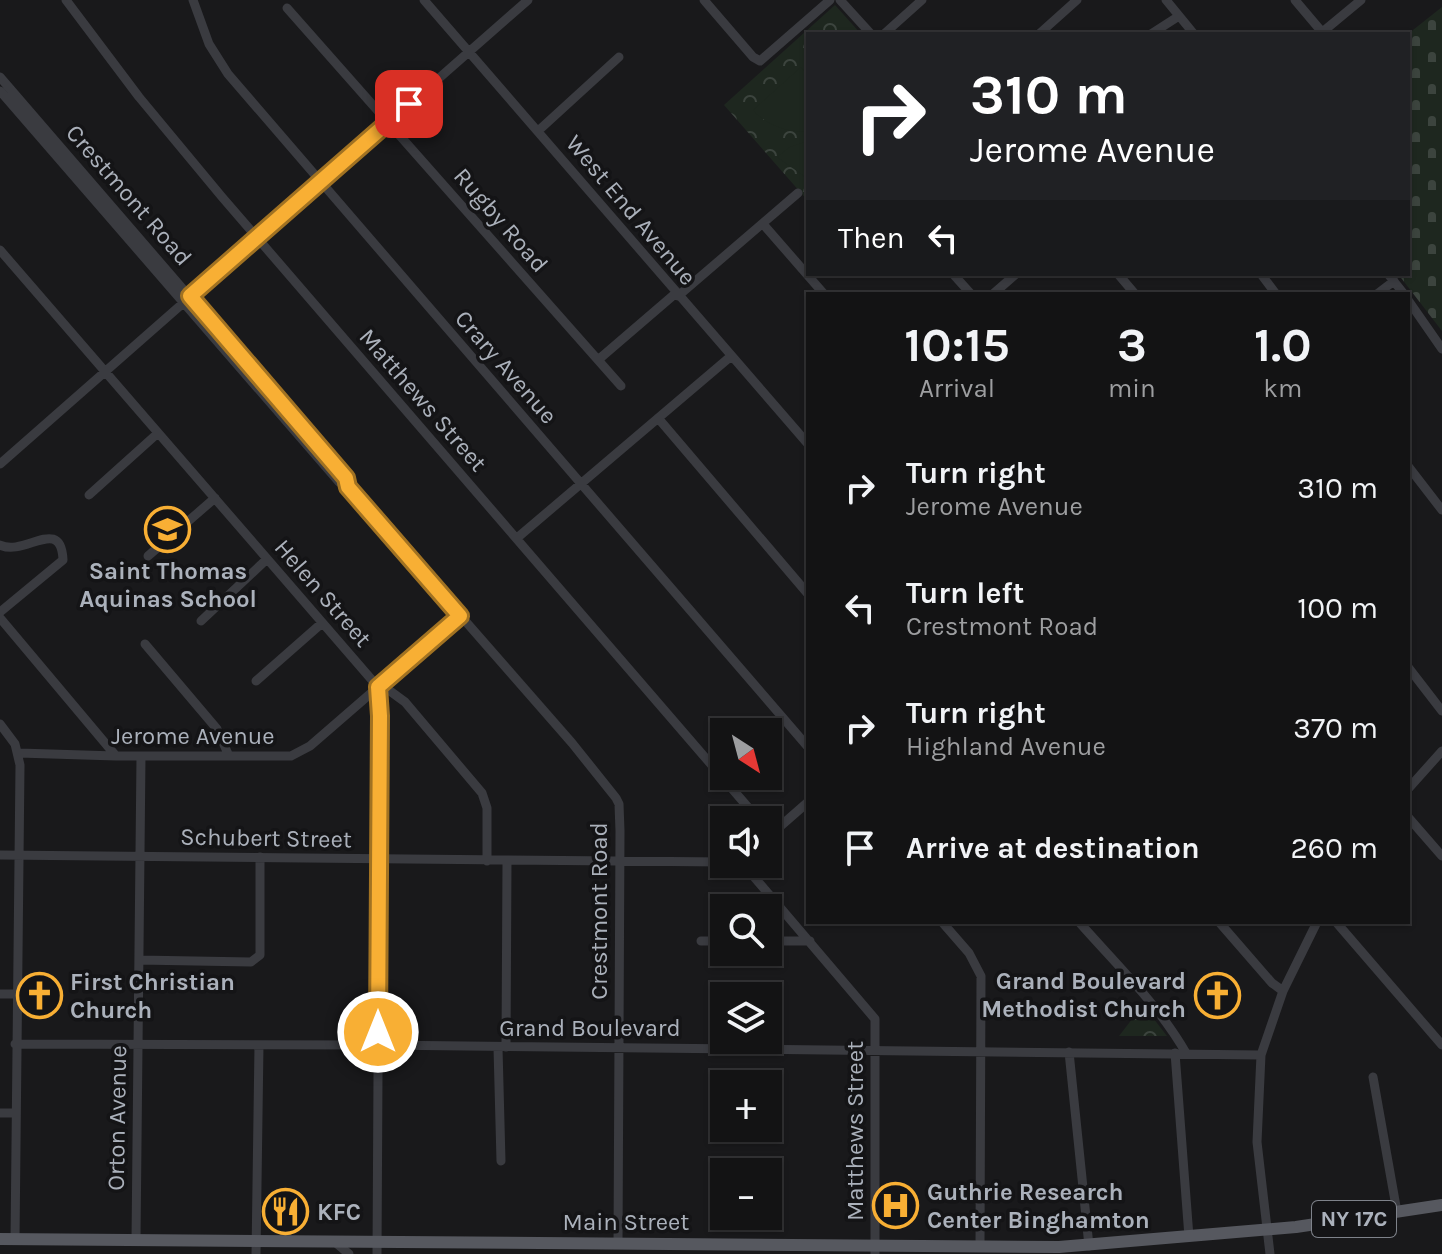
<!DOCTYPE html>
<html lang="en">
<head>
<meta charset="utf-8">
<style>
	:root { --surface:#131314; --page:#1c1c1d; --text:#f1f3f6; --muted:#9d9ea0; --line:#323234 }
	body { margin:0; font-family:Karla,sans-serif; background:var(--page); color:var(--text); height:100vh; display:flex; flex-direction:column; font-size:30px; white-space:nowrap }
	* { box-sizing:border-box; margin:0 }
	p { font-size:26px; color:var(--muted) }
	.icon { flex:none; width:44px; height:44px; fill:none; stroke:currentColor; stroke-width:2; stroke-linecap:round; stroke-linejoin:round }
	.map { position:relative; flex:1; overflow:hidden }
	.panel { position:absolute; left:806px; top:292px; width:604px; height:632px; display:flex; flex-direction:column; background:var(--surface); border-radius:0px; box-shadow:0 2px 6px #0004,0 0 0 2px var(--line) }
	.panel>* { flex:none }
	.guide { position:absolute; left:806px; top:32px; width:604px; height:244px; border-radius:0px; box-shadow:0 2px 6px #0004,0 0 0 2px var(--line); background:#202124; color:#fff; overflow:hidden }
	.needle { width:52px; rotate:144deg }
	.fabs { position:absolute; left:710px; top:718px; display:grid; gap:16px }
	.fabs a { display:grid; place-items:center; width:72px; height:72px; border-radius:0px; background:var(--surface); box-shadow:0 2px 6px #0004,0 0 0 2px var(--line); font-size:40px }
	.pin { position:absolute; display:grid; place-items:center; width:68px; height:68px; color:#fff; margin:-34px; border-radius:16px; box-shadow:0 4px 12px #0006 }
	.me { position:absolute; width:88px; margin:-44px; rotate:0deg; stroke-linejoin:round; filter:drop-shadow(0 0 6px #0008) }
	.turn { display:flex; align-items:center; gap:28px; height:168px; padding:0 32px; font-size:36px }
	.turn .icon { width:104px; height:104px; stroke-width:2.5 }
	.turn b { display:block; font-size:56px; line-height:68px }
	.then { display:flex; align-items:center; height:76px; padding:0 32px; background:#0003; gap:16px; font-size:30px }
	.eta { display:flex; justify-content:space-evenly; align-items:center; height:136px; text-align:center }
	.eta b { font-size:48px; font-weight:700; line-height:56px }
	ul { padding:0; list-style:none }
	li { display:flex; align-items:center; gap:24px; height:120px; padding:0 32px }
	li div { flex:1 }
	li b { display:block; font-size:30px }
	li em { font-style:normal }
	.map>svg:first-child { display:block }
	.forest { fill:url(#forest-crowns) }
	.cemetery { fill:url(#cemetery-stones) }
	.pitch { fill:#1e271f }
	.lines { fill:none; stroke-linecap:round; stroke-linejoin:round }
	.minor { stroke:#3a3b40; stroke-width:9 }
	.major { stroke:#56585f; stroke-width:12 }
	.route-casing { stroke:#a17222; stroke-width:20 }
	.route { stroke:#f8af34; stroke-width:14 }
	.labels { text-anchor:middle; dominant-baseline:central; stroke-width:7; stroke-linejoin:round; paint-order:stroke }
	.shield { fill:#141416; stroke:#7e828a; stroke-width:2 }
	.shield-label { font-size:22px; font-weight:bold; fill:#abb1bb }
	.street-label { font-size:24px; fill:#abb1bb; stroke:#141416 }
	.poi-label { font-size:24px; font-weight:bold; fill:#abb1bb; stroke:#141416; text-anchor:start }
</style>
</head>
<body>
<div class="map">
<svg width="1442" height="1254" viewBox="0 0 1442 1254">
	<defs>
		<pattern id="forest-crowns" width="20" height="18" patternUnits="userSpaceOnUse" patternTransform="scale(2)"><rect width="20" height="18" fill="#1e271f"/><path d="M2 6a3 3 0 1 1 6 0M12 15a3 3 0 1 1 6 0" fill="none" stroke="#3c443e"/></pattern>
		<pattern id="cemetery-stones" width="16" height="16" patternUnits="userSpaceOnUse" patternTransform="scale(2)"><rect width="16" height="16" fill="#1e271f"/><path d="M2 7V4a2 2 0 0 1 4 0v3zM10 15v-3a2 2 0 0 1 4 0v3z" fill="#3c443e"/></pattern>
	</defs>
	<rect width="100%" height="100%" fill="#19191b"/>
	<path class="forest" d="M835 5 861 34H808V201L724 105Z
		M1143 1005 1167 1036H1119Z"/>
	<path class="cemetery" d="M1442 7V331L1398 274H1408V34Z"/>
	<path class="pitch" d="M801 67 808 75V132C787 132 767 126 753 110Z
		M808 141V179L777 157 790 147Z"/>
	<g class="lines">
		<path class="minor" d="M66 0 139 97 222 197 759 820
			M193 0 209 44 228 74 808 747
			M424 0 808 444
			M704 0 753 57 760 61 830 0
			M840 0 871 34
			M1166 0 1194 34
			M1295 0 1322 32
			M287 8 621 386
			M884 34 922 0
			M1039 34 1077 0
			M1151 34 1179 16
			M1320 34 1361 0
			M0 77 346 478 348 487
			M0 91 339 482 348 487 572 743 616 798 619 804 620 831 618 1244
			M538 131 619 57
			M763 224 824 294
			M0 250 378 687 380 716 377 1254
			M953 274 971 294
			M1118 274 1135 294
			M1261 274 1276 294
			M1388 274 1404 294
			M993 294 1016 274
			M1377 294 1394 281
			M678 296 798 193
			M1408 300 1442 349
			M598 360 676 293
			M658 418 808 594
			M0 464 528 0
			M1408 466 1442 510
			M89 495 158 433
			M517 538 730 357
			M0 545C25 557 61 515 63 560L0 612
			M148 556 215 498
			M0 618 116 756
			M201 621 267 559
			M145 644 217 729 229 756
			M1408 667 1442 711
			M256 681 322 623
			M378 687 390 691 405 702 482 793 487 808V861
			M0 724 15 744 20 765 15 1240
			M19 753 116 756H291L310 746 460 616
			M1408 789 1442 751
			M1408 817 1442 856
			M768 837 808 802
			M0 855 724 862
			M743 864 875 1019V1254
			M942 922 969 953 981 976 980 1247
			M1079 922C1115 963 1158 1004 1186 1053
			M1219 922 1272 983 1283 991
			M1336 922 1442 1045
			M701 941H724
			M768 941H810
			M139 960 251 962 260 955V857
			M0 994H17
			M15 1044 378 1045 1261 1055
			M506 1047 507 861
			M498 1048 501 1161
			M1069 1052 1089 1246
			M1175 1053 1189 1237
			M1373 1077 1397 1212
			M0 1113H14
			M136 1240 141 756
			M335 1242 349 1254
			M256 1254 259 1045
			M1270 1254 1257 1142 1261 1055 1283 991 1317 922"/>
		<path class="major" d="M0 1239 1059 1247 1296 1227 1442 1205"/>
	</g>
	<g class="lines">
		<defs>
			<path id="route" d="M378 1032 380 716 378 687 460 616 348 487 346 478 190 296 409 104"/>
		</defs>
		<use href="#route" class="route-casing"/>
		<use href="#route" class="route"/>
	</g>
	<defs>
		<symbol id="school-ring" viewBox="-11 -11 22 22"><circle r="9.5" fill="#141416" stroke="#f8af34" stroke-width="1.5"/><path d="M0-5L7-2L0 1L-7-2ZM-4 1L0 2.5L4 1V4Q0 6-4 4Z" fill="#f8af34"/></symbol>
		<symbol id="church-ring" viewBox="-11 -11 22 22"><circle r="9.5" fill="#141416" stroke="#f8af34" stroke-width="1.5"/><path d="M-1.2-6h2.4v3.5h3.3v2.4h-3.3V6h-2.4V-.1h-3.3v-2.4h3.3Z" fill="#f8af34"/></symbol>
		<symbol id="hospital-ring" viewBox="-11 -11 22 22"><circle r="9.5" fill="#141416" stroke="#f8af34" stroke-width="1.5"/><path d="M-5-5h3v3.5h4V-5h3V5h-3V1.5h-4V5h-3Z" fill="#f8af34"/></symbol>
		<symbol id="restaurant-ring" viewBox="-11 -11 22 22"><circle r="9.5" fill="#141416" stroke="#f8af34" stroke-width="1.5"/><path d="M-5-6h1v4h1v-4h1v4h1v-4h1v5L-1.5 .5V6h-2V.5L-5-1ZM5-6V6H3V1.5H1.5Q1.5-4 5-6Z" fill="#f8af34"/></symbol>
	</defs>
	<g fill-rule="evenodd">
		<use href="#school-ring" x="142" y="504" width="51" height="51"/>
		<use href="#church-ring" x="1192" y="970" width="51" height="51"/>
		<use href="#church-ring" x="14" y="970" width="51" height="51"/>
		<use href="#hospital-ring" x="870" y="1180" width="51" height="51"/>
		<use href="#restaurant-ring" x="260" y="1186" width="51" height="51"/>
	</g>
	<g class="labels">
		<rect class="shield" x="1312" y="1201" width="84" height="36" rx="6"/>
		<g class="shield-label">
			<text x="1354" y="1219">NY 17C</text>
		</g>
		<g class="street-label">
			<text transform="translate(129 195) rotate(49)">Crestmont Road</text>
			<text transform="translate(631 210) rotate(50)">West End Avenue</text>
			<text transform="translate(501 220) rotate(49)">Rugby Road</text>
			<text transform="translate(506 367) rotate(49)">Crary Avenue</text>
			<text transform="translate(423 400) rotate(49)">Matthews Street</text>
			<text transform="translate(323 593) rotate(49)">Helen Street</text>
			<text x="193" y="736">Jerome Avenue</text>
			<text transform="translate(266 838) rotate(1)">Schubert Street</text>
			<text transform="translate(599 911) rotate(-90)">Crestmont Road</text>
			<text x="590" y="1028">Grand Boulevard</text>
			<text transform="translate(117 1118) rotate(-89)">Orton Avenue</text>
			<text transform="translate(855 1131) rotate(-90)">Matthews Street</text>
			<text x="626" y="1222">Main Street</text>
		</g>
		<g class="poi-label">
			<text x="168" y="571" text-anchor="middle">Saint Thomas<tspan x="168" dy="28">Aquinas School</tspan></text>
			<text x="1186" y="981" text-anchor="end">Grand Boulevard<tspan x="1186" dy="28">Methodist Church</tspan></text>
			<text x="70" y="982">First Christian<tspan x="70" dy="28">Church</tspan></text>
			<text x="927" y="1192">Guthrie Research<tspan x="927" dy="28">Center Binghamton</tspan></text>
			<text x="317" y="1212">KFC</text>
		</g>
	</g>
</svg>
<div class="fabs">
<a><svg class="needle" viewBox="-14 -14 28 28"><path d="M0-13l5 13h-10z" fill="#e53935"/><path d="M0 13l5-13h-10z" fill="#9d9ea0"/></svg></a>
<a><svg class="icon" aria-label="sound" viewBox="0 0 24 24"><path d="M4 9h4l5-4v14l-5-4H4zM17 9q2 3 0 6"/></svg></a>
<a><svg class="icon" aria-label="search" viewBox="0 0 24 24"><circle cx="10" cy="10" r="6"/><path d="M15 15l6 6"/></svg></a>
<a><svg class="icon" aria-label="layers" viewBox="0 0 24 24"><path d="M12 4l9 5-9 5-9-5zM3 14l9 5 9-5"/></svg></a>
<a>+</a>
<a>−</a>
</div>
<div class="pin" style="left:409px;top:104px;background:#d93025"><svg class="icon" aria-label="arrive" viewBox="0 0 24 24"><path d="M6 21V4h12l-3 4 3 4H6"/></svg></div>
<svg class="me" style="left:378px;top:1032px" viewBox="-20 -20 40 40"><circle r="17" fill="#f8af34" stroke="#fff" stroke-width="3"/><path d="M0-11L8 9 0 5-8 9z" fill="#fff"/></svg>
<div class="guide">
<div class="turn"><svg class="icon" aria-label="right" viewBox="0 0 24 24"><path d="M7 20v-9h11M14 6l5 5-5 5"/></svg><div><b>310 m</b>Jerome Avenue</div></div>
<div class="then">Then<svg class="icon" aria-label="left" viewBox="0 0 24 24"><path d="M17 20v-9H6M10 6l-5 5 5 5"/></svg></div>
</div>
<section class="panel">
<div class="eta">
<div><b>10:15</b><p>Arrival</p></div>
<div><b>3</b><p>min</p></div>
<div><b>1.0</b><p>km</p></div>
</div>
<ul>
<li><svg class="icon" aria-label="right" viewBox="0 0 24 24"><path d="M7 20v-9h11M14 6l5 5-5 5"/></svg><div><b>Turn right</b><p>Jerome Avenue</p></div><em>310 m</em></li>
<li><svg class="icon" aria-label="left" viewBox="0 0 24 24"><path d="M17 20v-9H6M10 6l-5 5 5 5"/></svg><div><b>Turn left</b><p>Crestmont Road</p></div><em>100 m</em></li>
<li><svg class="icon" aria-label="right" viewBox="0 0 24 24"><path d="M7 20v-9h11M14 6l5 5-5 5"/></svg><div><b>Turn right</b><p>Highland Avenue</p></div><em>370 m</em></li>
<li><svg class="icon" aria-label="arrive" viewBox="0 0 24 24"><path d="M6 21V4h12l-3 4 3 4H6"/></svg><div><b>Arrive at destination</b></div><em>260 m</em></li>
</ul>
</section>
</div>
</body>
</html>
